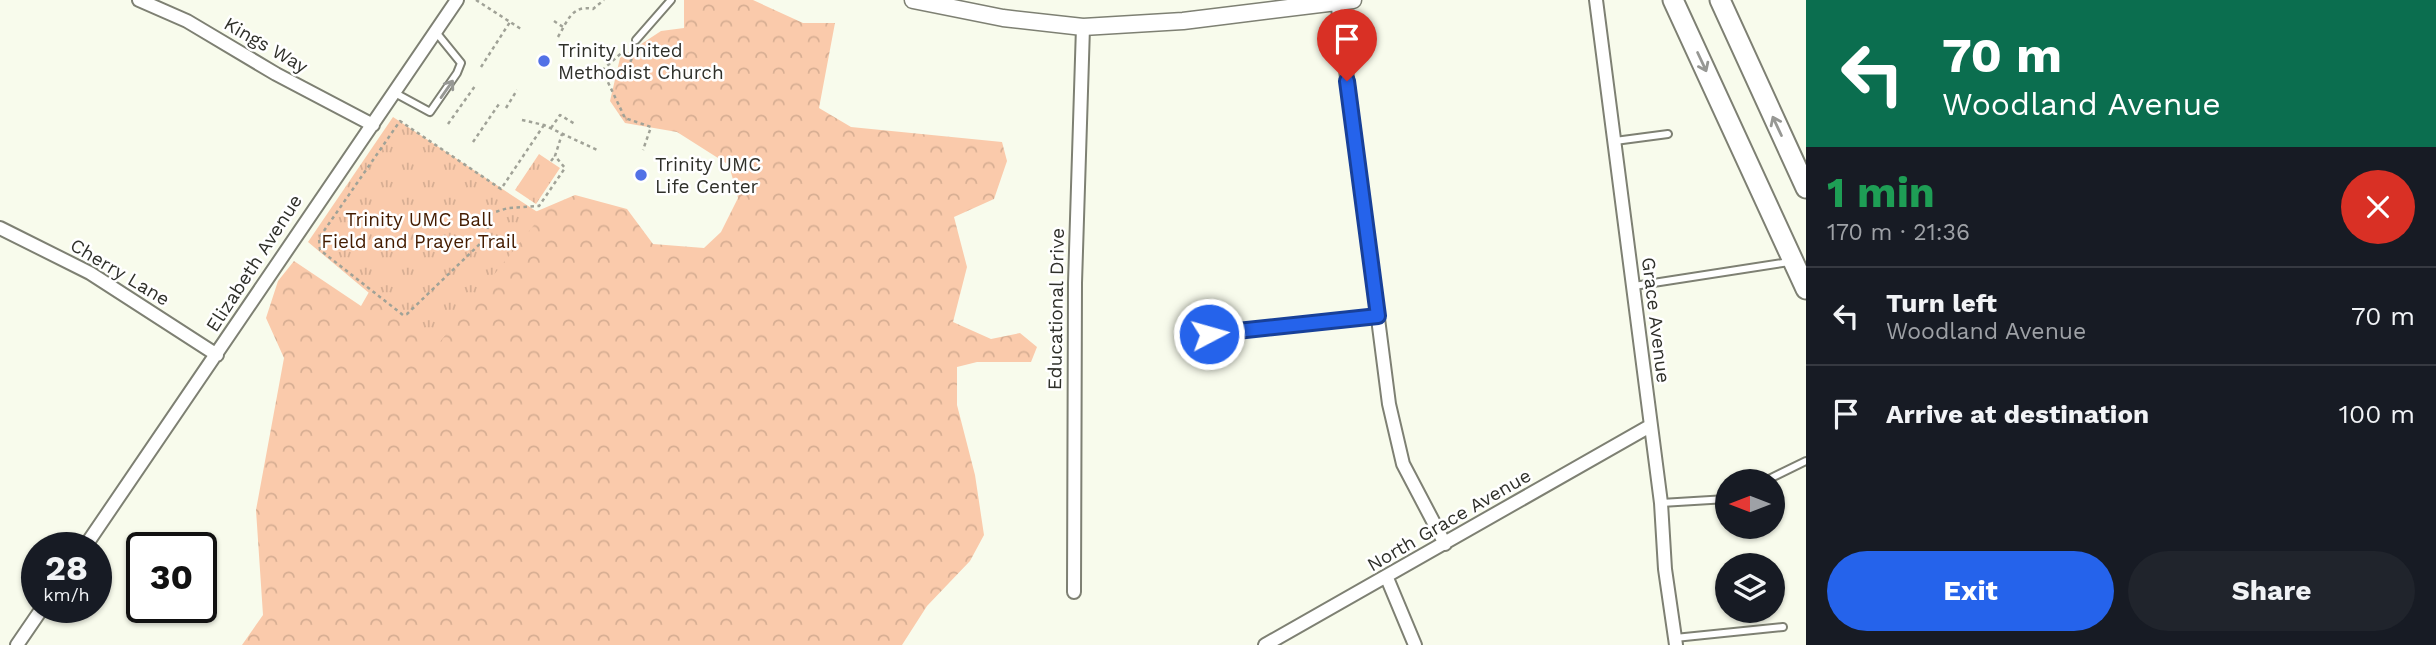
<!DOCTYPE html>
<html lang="en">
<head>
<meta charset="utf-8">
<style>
	:root { --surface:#171b24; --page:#20242c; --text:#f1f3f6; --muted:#9ea1a6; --line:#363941; --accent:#2563eb }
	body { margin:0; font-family:"Work Sans",sans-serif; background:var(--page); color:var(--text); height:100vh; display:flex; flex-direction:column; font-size:26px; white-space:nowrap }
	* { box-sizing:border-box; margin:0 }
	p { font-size:23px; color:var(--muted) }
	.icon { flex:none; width:38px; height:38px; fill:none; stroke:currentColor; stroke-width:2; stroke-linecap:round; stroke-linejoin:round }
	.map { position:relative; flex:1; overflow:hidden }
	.details { display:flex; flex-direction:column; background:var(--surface); width:630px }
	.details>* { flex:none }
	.guide { background:#0b6e4f; color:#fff; overflow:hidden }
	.needle { width:46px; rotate:270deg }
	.tools { position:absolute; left:1715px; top:469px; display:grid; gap:14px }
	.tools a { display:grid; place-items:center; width:70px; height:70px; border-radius:50%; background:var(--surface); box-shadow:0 2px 5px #0004; font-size:35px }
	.speed { position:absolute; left:21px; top:532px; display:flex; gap:14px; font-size:35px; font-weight:700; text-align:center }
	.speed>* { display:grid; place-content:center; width:91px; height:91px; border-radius:50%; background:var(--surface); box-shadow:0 2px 5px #0004; line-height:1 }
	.speed small { font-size:18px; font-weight:400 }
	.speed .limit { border:4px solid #111; border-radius:10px; background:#fff; color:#111 }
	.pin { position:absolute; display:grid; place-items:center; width:60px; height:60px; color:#fff; margin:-72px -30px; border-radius:50% 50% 50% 0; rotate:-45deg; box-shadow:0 0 7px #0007 }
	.pin .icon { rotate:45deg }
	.me { position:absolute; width:77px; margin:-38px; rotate:84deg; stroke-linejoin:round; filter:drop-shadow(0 0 5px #0008) }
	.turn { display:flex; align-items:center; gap:24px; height:147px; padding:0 21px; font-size:32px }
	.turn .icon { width:91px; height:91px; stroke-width:2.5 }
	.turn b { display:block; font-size:49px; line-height:60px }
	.round { display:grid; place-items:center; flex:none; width:74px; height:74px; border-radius:37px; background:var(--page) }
	.summary { display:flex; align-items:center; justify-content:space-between; height:119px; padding:0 21px }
	h1 { font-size:42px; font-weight:700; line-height:52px; color:#1e9e55 }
	.primary-button { display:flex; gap:14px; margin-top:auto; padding:14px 21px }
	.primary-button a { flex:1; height:80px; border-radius:42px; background:var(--accent); color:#fff; font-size:28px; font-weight:700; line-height:80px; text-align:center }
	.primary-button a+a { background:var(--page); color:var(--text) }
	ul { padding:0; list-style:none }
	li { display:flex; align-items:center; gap:21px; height:98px; padding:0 21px; border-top:2px solid var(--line) }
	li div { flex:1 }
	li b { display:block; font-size:26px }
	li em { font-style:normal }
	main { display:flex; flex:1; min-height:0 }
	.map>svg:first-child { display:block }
	.forest { fill:url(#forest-crowns) }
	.park { fill:url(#park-tufts) }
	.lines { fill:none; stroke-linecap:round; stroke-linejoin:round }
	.service-casing { stroke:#7e8073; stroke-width:10 }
	.minor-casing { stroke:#7e8073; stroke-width:16 }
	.tertiary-casing { stroke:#7e8073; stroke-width:19 }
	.primary-casing { stroke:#7e8073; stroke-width:23 }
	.path { stroke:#a0a297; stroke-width:2.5; stroke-dasharray:3.5 3.5; stroke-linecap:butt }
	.service { stroke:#fff; stroke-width:6 }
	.minor { stroke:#fff; stroke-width:12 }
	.tertiary { stroke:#fff; stroke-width:16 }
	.primary { stroke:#fff; stroke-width:19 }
	.oneway { stroke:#979894 }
	.route-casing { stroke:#184099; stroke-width:18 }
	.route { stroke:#2563eb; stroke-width:12 }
	.poi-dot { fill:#5271e6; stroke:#fff; stroke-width:2.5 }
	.labels { text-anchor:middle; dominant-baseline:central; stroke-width:5; stroke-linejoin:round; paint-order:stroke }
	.street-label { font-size:19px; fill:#2f302a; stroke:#fff }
	.poi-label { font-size:19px; fill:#2f302a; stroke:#fff; text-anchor:start }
	.park-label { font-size:19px; fill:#441c00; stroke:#fff }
</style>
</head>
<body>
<main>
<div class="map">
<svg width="1806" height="645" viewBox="0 0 1806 645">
	<defs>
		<pattern id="forest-crowns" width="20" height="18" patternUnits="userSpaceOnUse" patternTransform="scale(1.75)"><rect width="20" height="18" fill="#facaab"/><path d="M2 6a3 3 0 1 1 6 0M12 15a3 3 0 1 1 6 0" fill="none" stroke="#d7ae93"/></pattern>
		<pattern id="park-tufts" width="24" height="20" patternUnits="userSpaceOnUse" patternTransform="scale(1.75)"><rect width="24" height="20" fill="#facaab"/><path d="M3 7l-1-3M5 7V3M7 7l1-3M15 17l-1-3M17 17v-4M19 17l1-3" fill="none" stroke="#d7ae93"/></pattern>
	</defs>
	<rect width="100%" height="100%" fill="#f8fbec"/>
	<path class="forest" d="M684 0H753L803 23H835L819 108 851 127 1002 142 1007 161 994 199 954 217 967 267 953 322 991 339 1020 333 1037 347 1031 362H977L957 367V405L975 475 984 535 970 561 927 606 902 645H242L263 615 256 510 284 358 266 318 278 281 294 261 361 306 369 292 479 236 575 195 627 209 653 244 704 248 721 232 738 198 729 165 677 132 625 123 610 101 620 58 661 31 684 28Z"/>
	<path class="park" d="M393 117 542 215 435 348 308 242Z
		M539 154 560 168 536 204 515 190Z"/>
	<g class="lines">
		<defs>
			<path id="service" d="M636 40 671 0
				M395 93 430 112 457 73 461 63 435 31
				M1615 141 1668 134
				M1634 286 1789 262
				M1765 481 1806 461
				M1661 503 1727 499
				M1675 638 1783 627"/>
			<path id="minor" d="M139 0 187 21 276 74 373 125
				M1337 0 1389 404 1403 464 1445 544
				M1596 0 1661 503 1665 569 1676 645
				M0 228 90 273 217 355
				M1209 334 1378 316
				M84 548 457 0
				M1387 578 1415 645
				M1074 592 1075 283 1083 27
				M17 645 43 607
				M1265 645 1650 426"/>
			<path id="tertiary" d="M913 0 1003 18 1083 27 1183 21 1353 0"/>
			<path id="primary" d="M1673 0 1806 289
				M1720 0 1806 188"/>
		</defs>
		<use href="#service" class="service-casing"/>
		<use href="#minor" class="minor-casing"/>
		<use href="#tertiary" class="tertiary-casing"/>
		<use href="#primary" class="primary-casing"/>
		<path class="path" d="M476 0 521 29
			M554 21 563 27
			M558 37C567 22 572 4 593 9L604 0
			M481 67 510 22
			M597 75 618 77 624 75 636 50
			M597 75 628 47
			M605 76 625 118 651 127 643 150
			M506 108 517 90
			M522 120 544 125 597 150
			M448 124 475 86
			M544 125 501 189 400 121 319 238 320 250 403 315 407 314 484 240 492 213 508 208 539 206 565 168 555 156 562 134
			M551 128 560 115 575 124
			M473 142 499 104
			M551 161 555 156"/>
		<use href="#service" class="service"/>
		<use href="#minor" class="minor"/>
		<use href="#tertiary" class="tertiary"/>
		<use href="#primary" class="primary"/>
	</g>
	<defs><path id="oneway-shaft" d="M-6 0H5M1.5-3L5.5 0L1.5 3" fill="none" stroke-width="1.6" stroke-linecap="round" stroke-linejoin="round" transform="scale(1.75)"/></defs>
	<g class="oneway">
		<use href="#oneway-shaft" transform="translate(1702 62) rotate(65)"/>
		<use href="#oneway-shaft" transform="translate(447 89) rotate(-55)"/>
		<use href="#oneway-shaft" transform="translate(1777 126) rotate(-115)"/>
	</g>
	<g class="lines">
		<defs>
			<path id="route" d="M1209 334 1378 316 1347 81"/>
		</defs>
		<use href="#route" class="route-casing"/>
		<use href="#route" class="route"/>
	</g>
	<g class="poi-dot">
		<circle cx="544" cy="61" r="7"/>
		<circle cx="641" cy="175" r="7"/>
	</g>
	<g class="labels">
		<g class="street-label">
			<text transform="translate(266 45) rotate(30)">Kings Way</text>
			<text transform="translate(254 263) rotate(-57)">Elizabeth Avenue</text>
			<text transform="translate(120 272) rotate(31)">Cherry Lane</text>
			<text transform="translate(1056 309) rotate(-89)">Educational Drive</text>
			<text transform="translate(1656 320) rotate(83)">Grace Avenue</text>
			<text transform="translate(1449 520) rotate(-30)">North Grace Avenue</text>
		</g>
		<g class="poi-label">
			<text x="558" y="50">Trinity United<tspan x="558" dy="22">Methodist Church</tspan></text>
			<text x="655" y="164">Trinity UMC<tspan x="655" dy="22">Life Center</tspan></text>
		</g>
		<g class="park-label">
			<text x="419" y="219">Trinity UMC Ball<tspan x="419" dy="22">Field and Prayer Trail</tspan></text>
		</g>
	</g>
</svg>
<div class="tools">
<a><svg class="needle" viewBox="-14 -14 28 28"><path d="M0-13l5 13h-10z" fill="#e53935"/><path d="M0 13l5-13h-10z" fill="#9ea1a6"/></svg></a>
<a><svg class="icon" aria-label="layers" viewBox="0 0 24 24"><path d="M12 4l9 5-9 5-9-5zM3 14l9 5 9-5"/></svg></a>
</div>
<div class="speed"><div>28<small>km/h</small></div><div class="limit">30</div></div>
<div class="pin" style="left:1347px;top:81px;background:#d93025"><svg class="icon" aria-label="arrive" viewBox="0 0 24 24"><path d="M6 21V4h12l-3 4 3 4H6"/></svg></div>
<svg class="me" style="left:1209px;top:334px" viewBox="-20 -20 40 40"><circle r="17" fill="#2563eb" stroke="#fff" stroke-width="3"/><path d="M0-11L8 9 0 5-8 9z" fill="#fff"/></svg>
</div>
<section class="details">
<div class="guide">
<div class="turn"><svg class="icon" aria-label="left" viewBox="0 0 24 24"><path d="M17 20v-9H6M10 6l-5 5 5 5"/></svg><div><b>70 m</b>Woodland Avenue</div></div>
</div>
<div class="summary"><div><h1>1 min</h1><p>170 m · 21:36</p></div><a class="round" style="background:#d93025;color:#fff"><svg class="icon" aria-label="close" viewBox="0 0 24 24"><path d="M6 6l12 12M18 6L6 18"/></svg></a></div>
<ul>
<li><svg class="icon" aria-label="left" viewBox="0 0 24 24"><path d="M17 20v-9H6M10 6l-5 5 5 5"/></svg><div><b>Turn left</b><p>Woodland Avenue</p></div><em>70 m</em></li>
<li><svg class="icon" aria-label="arrive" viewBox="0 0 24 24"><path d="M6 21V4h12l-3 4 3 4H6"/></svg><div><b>Arrive at destination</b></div><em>100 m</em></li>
</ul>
<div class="primary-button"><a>Exit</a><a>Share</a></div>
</section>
</main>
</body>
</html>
